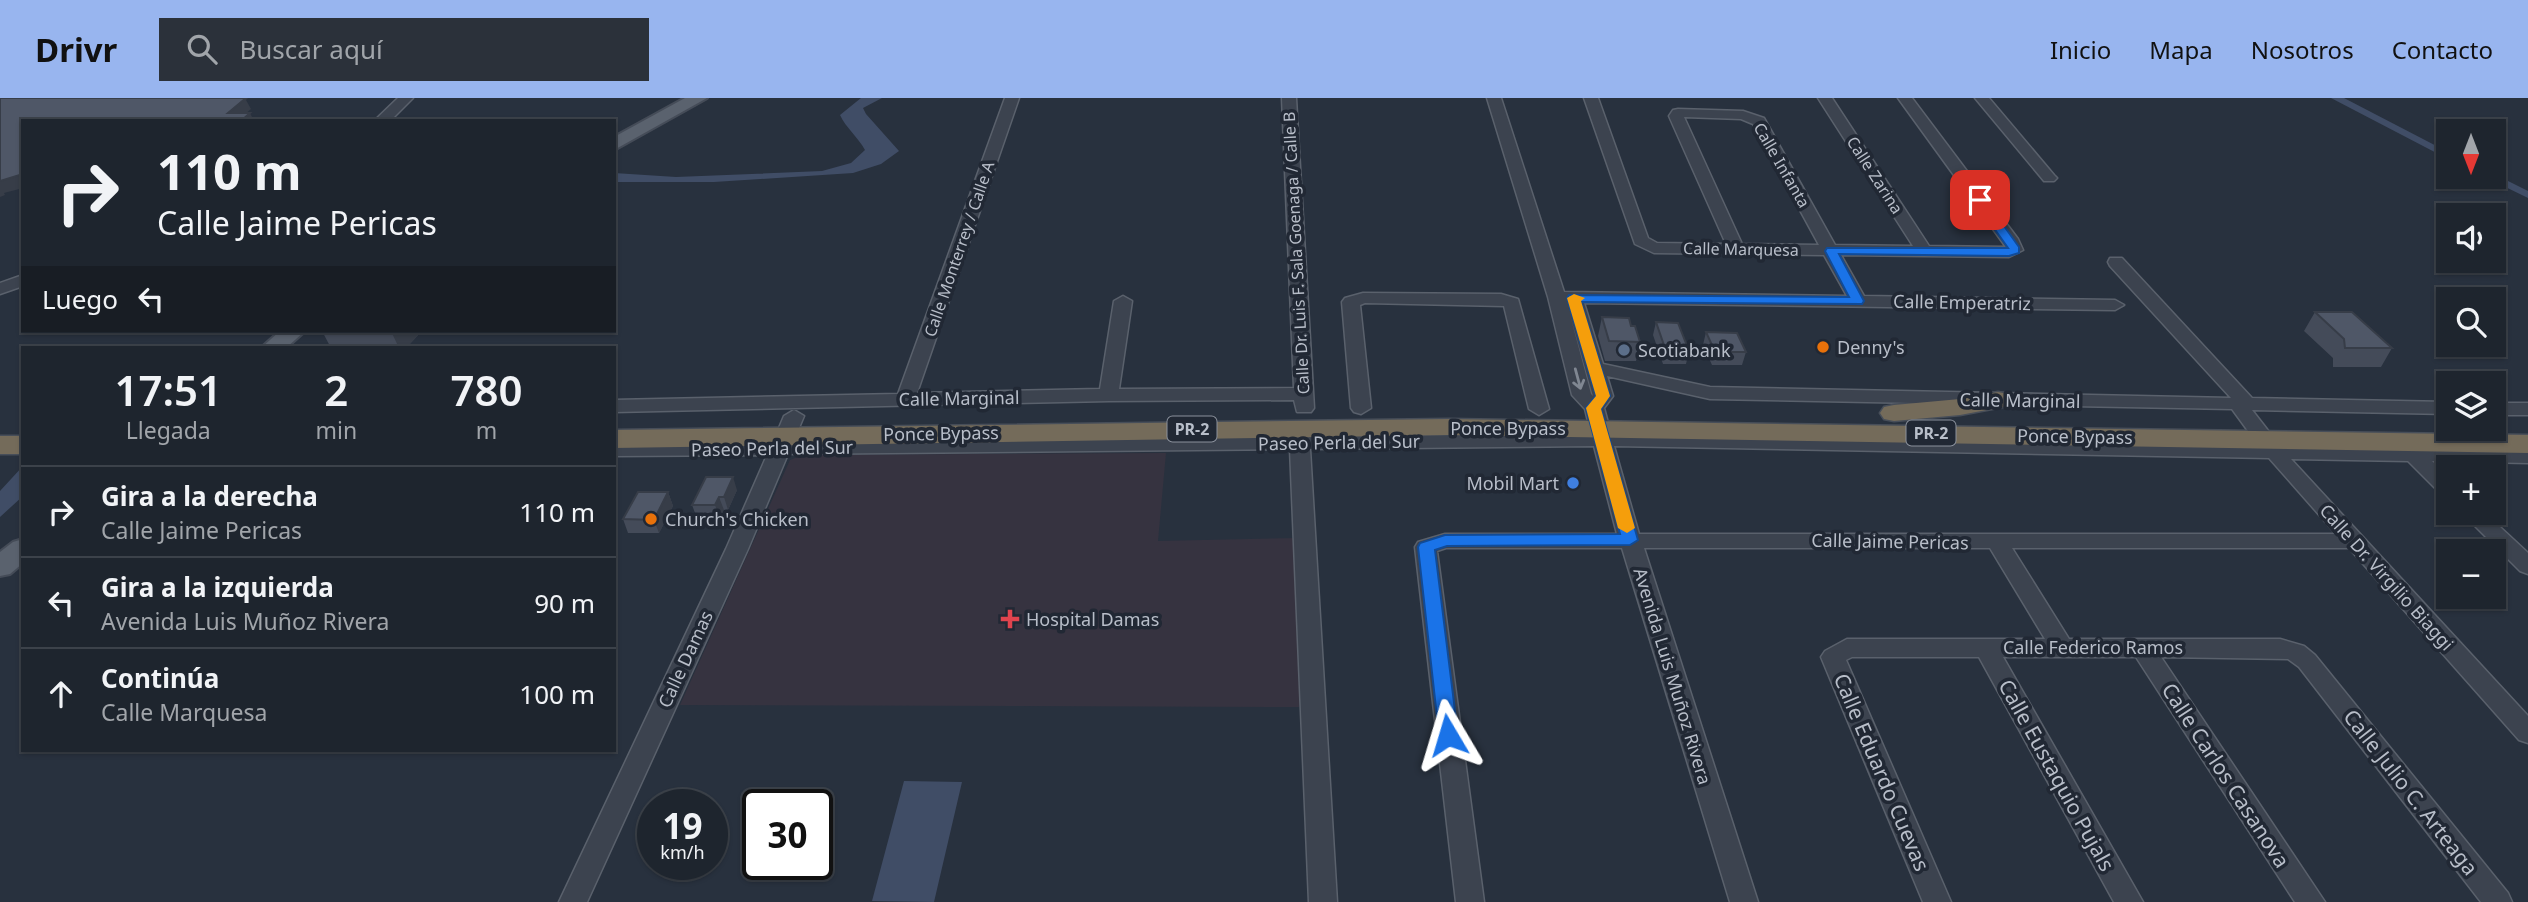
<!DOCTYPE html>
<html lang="es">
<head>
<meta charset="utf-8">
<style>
	:root { --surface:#1e252e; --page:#2b313a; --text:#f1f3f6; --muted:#a1a5aa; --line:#3c424a; --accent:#98b5ef }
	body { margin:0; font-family:"Noto Sans",sans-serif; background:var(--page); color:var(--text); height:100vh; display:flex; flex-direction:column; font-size:26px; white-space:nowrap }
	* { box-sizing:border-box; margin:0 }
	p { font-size:23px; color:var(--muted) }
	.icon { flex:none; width:38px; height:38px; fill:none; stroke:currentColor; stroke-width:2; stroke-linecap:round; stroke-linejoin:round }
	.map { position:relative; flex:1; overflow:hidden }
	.side { position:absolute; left:21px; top:248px; width:595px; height:406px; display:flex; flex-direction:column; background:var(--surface); border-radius:0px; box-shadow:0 2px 5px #0004,0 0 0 2px var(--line) }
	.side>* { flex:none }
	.guide { position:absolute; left:21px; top:21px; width:595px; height:214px; border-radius:0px; box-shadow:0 2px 5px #0004,0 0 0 2px var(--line); background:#1e252e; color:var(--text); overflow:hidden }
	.needle { width:46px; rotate:180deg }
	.fabs { position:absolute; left:2436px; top:21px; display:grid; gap:14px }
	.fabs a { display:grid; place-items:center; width:70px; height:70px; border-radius:0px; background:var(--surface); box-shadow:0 2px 5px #0004,0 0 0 2px var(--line); font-size:35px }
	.speed { position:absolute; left:637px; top:691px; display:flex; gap:14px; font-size:35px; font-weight:700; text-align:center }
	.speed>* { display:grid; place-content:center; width:91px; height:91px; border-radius:50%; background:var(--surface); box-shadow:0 2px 5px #0004,0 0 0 2px var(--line); line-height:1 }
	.speed small { font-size:18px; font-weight:400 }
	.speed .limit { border:4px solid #111; border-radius:10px; background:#fff; color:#111 }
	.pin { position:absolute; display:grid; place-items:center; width:60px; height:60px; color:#fff; margin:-30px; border-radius:14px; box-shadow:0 4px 10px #0006 }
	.me { position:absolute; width:77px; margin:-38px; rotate:353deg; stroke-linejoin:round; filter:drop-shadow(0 0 5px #0008) }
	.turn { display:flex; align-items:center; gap:24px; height:147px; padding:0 21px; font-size:32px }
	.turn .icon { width:91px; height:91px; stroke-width:2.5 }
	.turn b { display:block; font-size:49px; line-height:60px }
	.then { display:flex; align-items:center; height:66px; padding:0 21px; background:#0003; gap:14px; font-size:26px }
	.eta { display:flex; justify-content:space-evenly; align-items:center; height:119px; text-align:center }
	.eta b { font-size:42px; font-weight:600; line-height:49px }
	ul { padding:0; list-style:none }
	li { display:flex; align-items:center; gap:21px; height:91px; padding:0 21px; border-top:2px solid var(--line) }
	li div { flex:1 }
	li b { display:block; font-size:26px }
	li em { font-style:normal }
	header { display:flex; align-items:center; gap:42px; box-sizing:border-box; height:98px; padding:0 35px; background:var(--accent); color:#111 }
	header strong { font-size:33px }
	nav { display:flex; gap:38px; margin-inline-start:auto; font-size:24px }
	.search { width:490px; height:63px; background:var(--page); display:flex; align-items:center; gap:18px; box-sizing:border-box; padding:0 24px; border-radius:0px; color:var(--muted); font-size:26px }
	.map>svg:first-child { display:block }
	.medical { fill:#363340 }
	.water { fill:#404d66 }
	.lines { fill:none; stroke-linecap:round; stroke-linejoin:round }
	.canal { fill:#404d66; fill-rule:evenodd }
	.minor-casing { stroke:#5a616c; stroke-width:3 }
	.major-casing { stroke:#454c58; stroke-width:4 }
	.highway-casing { stroke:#474e59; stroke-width:3 }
	.minor { fill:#3c434f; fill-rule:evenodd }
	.major { fill:#5a626e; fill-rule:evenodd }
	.highway { fill:#746b5a; fill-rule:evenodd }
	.wall { fill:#444b59 }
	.shaded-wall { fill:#373d48 }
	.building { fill:#4f5767; stroke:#373d48; stroke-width:2 }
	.oneway { stroke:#808792 }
	.route { fill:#1a73e8; stroke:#114b97; stroke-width:2 }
	.slow { fill:#f59e0b }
	.food-dot { fill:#e8710a; stroke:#212834; stroke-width:2.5 }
	.service-dot { fill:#5c6f8a; stroke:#212834; stroke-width:2.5 }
	.shop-dot { fill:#3f7fe0; stroke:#212834; stroke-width:2.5 }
	.health-dot { fill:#e0444e; stroke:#212834; stroke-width:2.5 }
	.labels { text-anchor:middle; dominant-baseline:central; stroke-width:7; stroke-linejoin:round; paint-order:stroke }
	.far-street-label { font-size:16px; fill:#b8bec9; stroke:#212834 }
	.shield { fill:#212834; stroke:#8b919c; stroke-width:2 }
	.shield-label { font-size:16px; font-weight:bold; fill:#b8bec9 }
	.street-label { font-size:18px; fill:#b8bec9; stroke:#212834 }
	.poi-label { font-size:18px; fill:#b8bec9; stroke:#212834; text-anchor:start }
	.near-street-label { font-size:21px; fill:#b8bec9; stroke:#212834 }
</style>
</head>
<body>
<header>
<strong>Drivr</strong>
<div class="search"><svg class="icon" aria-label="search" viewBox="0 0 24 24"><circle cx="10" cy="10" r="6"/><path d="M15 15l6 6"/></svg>Buscar aquí</div>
<nav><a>Inicio</a><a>Mapa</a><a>Nosotros</a><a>Contacto</a></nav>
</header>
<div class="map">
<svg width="2528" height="804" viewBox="0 0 2528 804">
	<rect width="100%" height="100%" fill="#28313e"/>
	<path class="medical" d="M1166 355 1158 443 1299 440 1302 598 1299 609 680 607 790 362 802 357Z"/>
	<path class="water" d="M861 0H882L863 10 866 16 899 53 881 66 853 75 714 84H614V75L676 79 822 73 851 65 865 52C858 39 846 30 840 17Z
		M23 368V398L0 419V393Z
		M904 683 962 684 934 804 872 803Z"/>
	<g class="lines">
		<path class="canal" d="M2331 0H2344L2448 54V61Z
			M2494 76 2528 93V100L2485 79H2494Z"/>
		<defs>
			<path id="minor" d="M398 0H413L390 23H374Z
				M1005 0H1019L917 295 1100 291 1114 203 1123 198 1132 203 1119 291 1294 290 1282 0H1296L1314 310 1311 314H1297L1294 302 1109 303 614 314V302L898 296Z
				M1487 0H1501L1564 194 1847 198 1824 157 1654 155 1635 146 1584 0H1598L1648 140 1657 145 1726 146 1669 18 1673 12 1678 11 1743 13 1764 20 1835 147 1913 148 1818 0H1832L1929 148 2006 149 1898 0H1912L2018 141 2023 152 2009 159 1841 157 1864 198 2115 202 2124 207 2115 212 1584 205 1603 266 1710 289 2231 300 2110 168 2108 164 2110 160H2122L2252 300 2448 304V316L2252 312 2280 348 2528 353V365L2432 363 2448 379V398L2441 396 2408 363 2291 361 2528 618V645L2519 642 2349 450H2012L2069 541H2280L2304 548 2315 557 2508 795 2512 804H2481L2299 569 2288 561 2161 559 2325 804H2295L2136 559H2003L2143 804H2114L1979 559H1852L1846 562 1951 804H1923L1821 559 1825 553 1847 541H2045L1990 450H1644L1758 804H1730L1622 450H1446L1437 453 1484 804H1456L1415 449 1418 444 1445 436H1617L1594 348 1310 351 1337 804H1309L1290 351 788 356 748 451 587 804H559L726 451 767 357 614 358V346L773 344 784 318 794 312 804 318 793 344 1591 336 1585 311 1572 297 1548 199ZM1684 19 1741 21 1753 26 1819 147 1742 146ZM1570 217 1593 298 1591 296ZM1607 278 1710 301 2232 311 2259 348 1611 336 1604 310 1613 298ZM1614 348 2269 360 2336 436H1639Z
				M1975 0H1989L2054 77 2057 80 2054 83H2044Z
				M23 177V188L0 196V185Z
				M1363 195 1501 196 1518 201 1549 311 1539 317 1529 311 1504 208 1365 205 1360 207 1371 310 1361 316 1354 314 1351 310 1342 204 1345 200Z
				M2494 305H2528V317H2494Z
				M2462 415H2485L2528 455V476L2520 473Z"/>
			<path id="major" d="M685 0H707L614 52V39Z
				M280 233H305L286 250H261Z
				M23 441V465L10 476 0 478V454L13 444Z"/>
			<path id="highway" d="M1998 294 2008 296 2012 302 2008 308 1960 317 1894 323 1884 321 1880 315 1884 309 1894 307 1960 301Z
				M1449 321 2528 337V355L1449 337 614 350V332Z
				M0 338H23V356H0Z"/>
		</defs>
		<use href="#minor" class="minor-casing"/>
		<use href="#major" class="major-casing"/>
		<use href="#highway" class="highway-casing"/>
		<use href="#minor" class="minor"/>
		<use href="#major" class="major"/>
		<use href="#highway" class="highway"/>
	</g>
	<path class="wall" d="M2315 214 2392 250 2381 269H2333V260L2304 233Z
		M1602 219 1640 244 1636 263H1605L1598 238Z
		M1656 224 1689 253 1686 266H1663L1653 237Z
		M322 233H422L406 250H331Z
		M1706 234 1746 254 1742 267H1712L1703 247Z
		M737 392 728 412H724L720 421 697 420 692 407Z
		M668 394 673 408 659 435H628L623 421Z"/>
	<path class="shaded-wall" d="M229 0H248L246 2 251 11 237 23 228 15Z
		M250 15 254 23H241Z
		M23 76V90L4 95 5 97 0 99V83Z
		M391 233H422L406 250H399Z
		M733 379 737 392 728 412 724 399Z
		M668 394 673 408 659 435 654 422Z
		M719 399 724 412 720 421 715 407Z"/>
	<path class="building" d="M0 0H246L228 15H250L241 23H23V76L0 83Z
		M2315 214H2352L2392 250H2345L2344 241Z
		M1602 219 1629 220 1631 228H1635L1640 244 1609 243Z
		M1656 224 1678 225 1689 253H1666Z
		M1706 234 1737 235 1746 254H1715Z
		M706 379H733L724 399H719L715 407H692Z
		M638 394H668L654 422 623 421Z"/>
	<defs><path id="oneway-shaft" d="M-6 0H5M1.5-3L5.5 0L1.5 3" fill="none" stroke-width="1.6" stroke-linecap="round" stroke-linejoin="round" transform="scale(1.75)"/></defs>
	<use class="oneway" href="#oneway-shaft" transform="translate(1578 281) rotate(75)"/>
	<path class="route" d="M1980 99 1984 100 2019 149V155L2009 158 1839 156 1864 203 1862 206 1581 204 1610 298 1601 311 1638 442 1630 447 1447 448 1435 452 1458 637 1455 642 1448 644 1441 642 1439 637 1418 449 1420 445 1445 437 1620 436 1586 310 1596 298 1567 200 1569 197 1849 199 1825 153 1827 150H2008L1974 102Z"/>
	<path class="slow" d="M1574 196 1585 200 1581 203 1610 298 1601 311 1635 430 1627 435 1618 430 1586 310 1596 298 1567 200Z"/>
	<g class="food-dot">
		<circle cx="1823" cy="249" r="7"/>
		<circle cx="651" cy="421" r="7"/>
	</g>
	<circle class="service-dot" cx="1624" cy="252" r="7"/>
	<circle class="shop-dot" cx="1573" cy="385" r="7"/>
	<path class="health-dot" d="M1006.5 510.5h7v7h7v7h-7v7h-7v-7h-7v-7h7z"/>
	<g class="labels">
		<g class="far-street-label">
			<text transform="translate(1782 67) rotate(60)">Calle Infanta</text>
			<text transform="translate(1875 77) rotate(57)">Calle Zarina</text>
			<text transform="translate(959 151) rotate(-71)">Calle Monterrey / Calle A</text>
			<text transform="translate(1741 151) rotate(1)">Calle Marquesa</text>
			<text transform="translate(1296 155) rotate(-93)">Calle Dr. Luis F. Sala Goenaga / Calle B</text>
		</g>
		<g class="shield">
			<rect x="1167.5" y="318.5" width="49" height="25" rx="5"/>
			<rect x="1906.5" y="322.5" width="49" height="25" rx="5"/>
		</g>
		<g class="shield-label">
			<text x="1192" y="331">PR-2</text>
			<text x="1931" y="335">PR-2</text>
		</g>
		<g class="street-label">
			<text transform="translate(1962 204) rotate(1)">Calle Emperatriz</text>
			<text transform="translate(959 300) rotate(-1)">Calle Marginal</text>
			<text transform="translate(2020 302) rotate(1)">Calle Marginal</text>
			<text x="1508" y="330">Ponce Bypass</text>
			<text transform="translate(941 335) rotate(-1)">Ponce Bypass</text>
			<text transform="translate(2075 338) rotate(1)">Ponce Bypass</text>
			<text transform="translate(1339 344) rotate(-1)">Paseo Perla del Sur</text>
			<text transform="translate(772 350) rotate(-1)">Paseo Perla del Sur</text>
			<text transform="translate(1890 443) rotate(1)">Calle Jaime Pericas</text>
			<text transform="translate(2387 479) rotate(48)">Calle Dr. Virgilio Biaggi</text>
			<text x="2093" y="549">Calle Federico Ramos</text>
			<text transform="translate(685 561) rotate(-65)">Calle Damas</text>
			<text transform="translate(1673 578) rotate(73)">Avenida Luis Muñoz Rivera</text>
		</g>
		<g class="poi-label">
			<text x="1837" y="249">Denny's</text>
			<text x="1638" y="252">Scotiabank</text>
			<text x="1559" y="385" text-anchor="end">Mobil Mart</text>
			<text x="665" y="421">Church's Chicken</text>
			<text x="1026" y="521">Hospital Damas</text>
		</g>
		<g class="near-street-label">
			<text transform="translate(1882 674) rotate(67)">Calle Eduardo Cuevas</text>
			<text transform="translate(2057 677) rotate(61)">Calle Eustaquio Pujals</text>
			<text transform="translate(2226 677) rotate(57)">Calle Carlos Casanova</text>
			<text transform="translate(2411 694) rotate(52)">Calle Julio C. Arteaga</text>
		</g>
	</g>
</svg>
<div class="fabs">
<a><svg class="needle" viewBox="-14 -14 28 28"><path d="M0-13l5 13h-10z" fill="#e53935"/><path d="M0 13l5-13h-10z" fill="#a1a5aa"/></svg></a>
<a><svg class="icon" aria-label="sound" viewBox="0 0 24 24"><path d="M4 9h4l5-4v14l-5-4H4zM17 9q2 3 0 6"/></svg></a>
<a><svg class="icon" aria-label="search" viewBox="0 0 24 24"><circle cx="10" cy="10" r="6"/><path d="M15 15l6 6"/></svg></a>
<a><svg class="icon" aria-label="layers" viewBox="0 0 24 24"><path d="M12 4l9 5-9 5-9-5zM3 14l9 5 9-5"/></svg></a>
<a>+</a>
<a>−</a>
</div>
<div class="speed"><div>19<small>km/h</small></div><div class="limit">30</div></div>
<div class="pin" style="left:1980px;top:102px;background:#d93025"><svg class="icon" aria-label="arrive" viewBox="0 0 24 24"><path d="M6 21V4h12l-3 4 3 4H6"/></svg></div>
<svg class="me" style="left:1448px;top:637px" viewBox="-20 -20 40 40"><path d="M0-17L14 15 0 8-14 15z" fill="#1a73e8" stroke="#fff" stroke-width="4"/></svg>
<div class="guide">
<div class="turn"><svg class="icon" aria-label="right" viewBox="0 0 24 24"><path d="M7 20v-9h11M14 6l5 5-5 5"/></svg><div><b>110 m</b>Calle Jaime Pericas</div></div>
<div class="then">Luego<svg class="icon" aria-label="left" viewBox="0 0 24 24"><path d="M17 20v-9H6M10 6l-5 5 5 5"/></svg></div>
</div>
<section class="side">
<div class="eta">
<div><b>17:51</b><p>Llegada</p></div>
<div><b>2</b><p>min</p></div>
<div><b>780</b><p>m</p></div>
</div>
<ul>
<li><svg class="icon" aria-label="right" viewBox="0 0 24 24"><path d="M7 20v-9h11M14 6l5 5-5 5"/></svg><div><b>Gira a la derecha</b><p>Calle Jaime Pericas</p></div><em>110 m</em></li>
<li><svg class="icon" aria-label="left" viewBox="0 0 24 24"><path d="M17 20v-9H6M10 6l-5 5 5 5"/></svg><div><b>Gira a la izquierda</b><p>Avenida Luis Muñoz Rivera</p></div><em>90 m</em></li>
<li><svg class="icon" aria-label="ahead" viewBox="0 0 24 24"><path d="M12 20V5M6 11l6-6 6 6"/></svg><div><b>Continúa</b><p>Calle Marquesa</p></div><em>100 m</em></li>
</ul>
</section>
</div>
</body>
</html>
